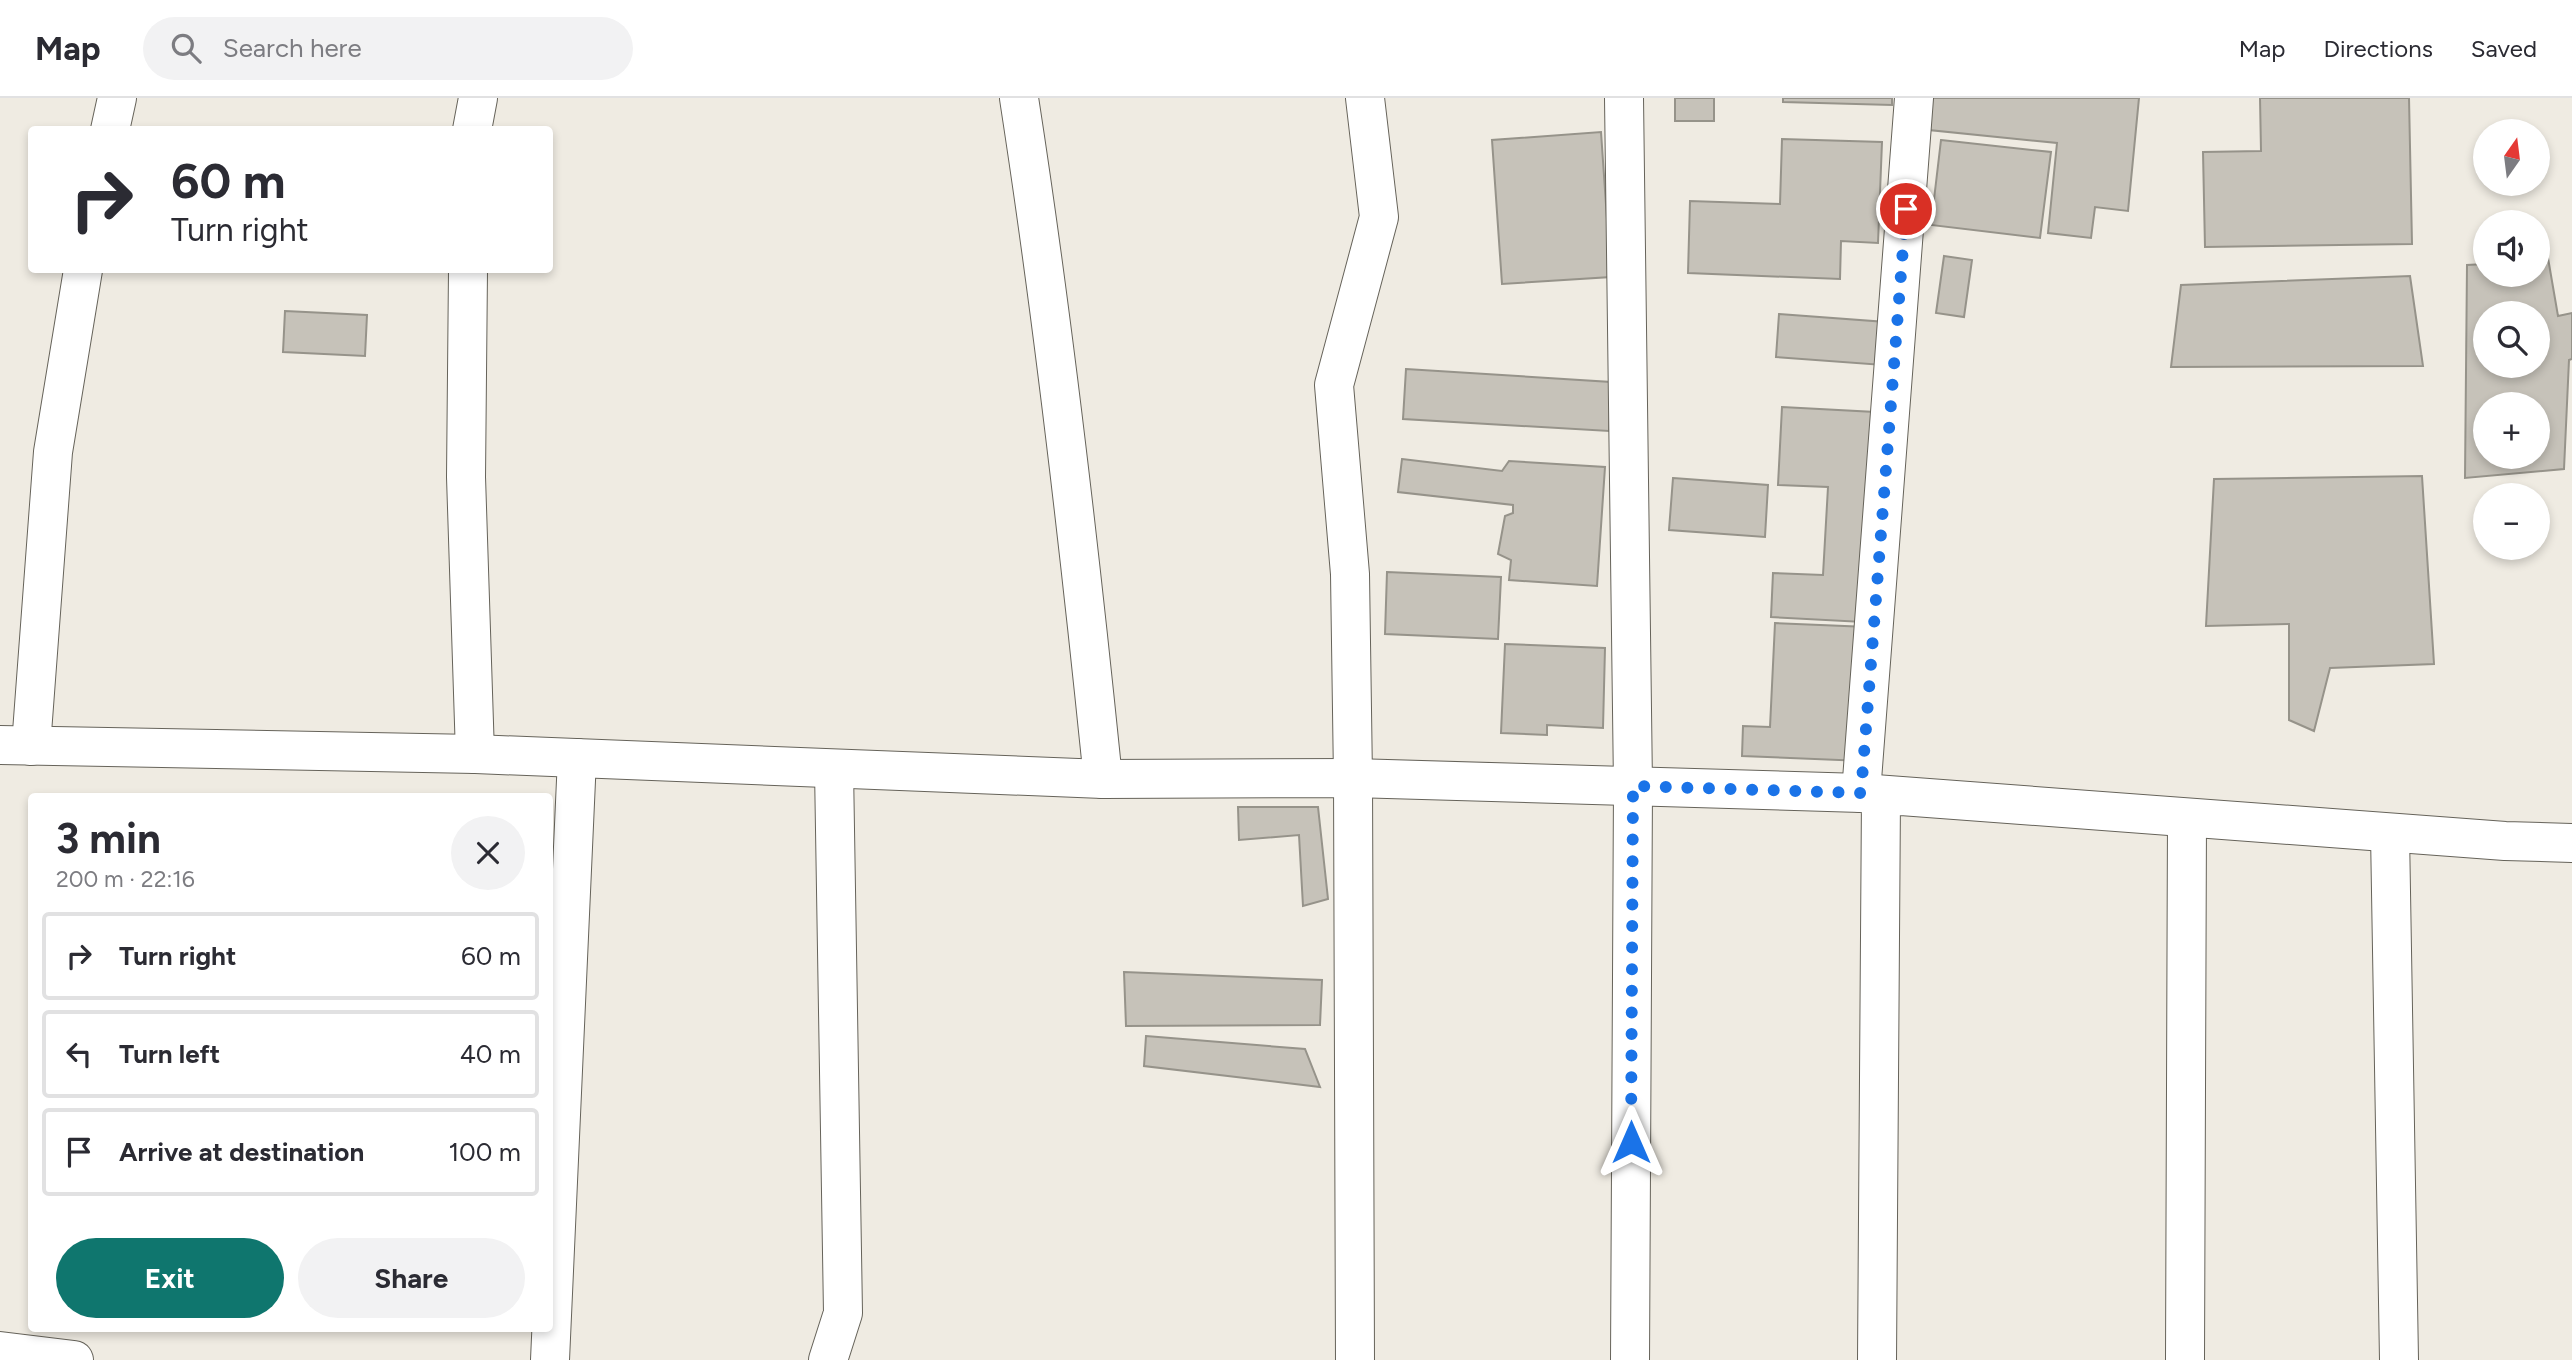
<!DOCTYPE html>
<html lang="en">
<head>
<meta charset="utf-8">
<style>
	:root { --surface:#fff; --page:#f2f2f3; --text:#2b2b33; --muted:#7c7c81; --line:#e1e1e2; --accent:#0f766e }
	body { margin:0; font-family:Figtree,sans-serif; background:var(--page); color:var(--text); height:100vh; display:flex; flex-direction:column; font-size:26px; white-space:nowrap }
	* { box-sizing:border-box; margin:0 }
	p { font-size:23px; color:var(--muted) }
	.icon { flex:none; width:38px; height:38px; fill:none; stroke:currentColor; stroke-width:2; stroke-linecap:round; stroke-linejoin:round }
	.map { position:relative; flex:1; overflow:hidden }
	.drawer { position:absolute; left:28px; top:695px; width:525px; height:539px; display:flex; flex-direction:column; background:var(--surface); border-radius:7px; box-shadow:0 4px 10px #0003 }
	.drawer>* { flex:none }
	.guide { position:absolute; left:28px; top:28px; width:525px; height:147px; border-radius:7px; box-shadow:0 4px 10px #0003; background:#fff; color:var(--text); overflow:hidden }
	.needle { width:46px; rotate:14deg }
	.buttons { position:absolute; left:2473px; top:21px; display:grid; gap:14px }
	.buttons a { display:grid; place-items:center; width:77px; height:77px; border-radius:50%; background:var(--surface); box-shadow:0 4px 10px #0003; font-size:35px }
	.pin { position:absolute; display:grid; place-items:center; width:60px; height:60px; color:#fff; margin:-30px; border:4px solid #fff; border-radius:50%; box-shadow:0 2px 7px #0007 }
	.me { position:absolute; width:77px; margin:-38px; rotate:0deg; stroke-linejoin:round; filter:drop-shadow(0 0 5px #0008) }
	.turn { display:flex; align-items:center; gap:24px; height:147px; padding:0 28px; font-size:32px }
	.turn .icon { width:91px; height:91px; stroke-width:2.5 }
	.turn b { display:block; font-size:49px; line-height:60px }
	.round { display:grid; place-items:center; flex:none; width:74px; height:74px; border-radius:37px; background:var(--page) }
	.summary { display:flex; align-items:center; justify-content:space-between; height:119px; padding:0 28px }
	h1 { font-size:42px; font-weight:700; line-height:52px }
	.cta { display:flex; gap:14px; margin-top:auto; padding:14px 28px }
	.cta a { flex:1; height:80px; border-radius:42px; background:var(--accent); color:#fff; font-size:28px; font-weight:700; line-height:80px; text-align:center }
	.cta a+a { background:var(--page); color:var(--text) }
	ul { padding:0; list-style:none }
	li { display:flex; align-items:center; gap:21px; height:88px; margin:0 14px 10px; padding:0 14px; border:4px solid var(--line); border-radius:7px }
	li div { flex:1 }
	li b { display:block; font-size:26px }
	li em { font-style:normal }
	header { display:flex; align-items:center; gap:42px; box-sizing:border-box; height:98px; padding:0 35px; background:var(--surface); border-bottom:2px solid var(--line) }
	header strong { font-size:33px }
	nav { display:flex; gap:38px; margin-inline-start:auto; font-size:24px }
	.search { width:490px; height:63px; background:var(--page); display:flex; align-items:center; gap:18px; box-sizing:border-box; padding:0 24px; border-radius:38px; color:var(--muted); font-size:26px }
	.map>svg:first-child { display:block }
	.building { fill:#c6c2b9; stroke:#96938a; stroke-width:2; fill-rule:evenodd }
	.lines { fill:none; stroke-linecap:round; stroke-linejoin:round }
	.minor-casing { stroke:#66635a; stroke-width:40 }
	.tertiary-casing { stroke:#66635a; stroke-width:40 }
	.minor { stroke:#fff; stroke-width:38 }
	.tertiary { stroke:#fff; stroke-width:38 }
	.route { stroke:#1a73e8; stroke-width:12; stroke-dasharray:0 21.6 }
</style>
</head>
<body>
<header>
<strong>Map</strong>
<div class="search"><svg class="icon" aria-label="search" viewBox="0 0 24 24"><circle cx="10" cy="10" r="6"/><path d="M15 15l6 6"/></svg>Search here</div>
<nav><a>Map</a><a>Directions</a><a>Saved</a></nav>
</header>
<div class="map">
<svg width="2572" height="1262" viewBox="0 0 2572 1262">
	<rect width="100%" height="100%" fill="#efebe2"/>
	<path class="building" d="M1675 0H1714V23H1675Z
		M1783 0H1892V7L1783 4Z
		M1932 0H2139L2128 113 2095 109 2091 140 2048 135 2057 45 1929 32Z
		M2260 0H2409L2412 146 2205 149 2203 54 2261 53Z
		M1601 34 1611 179 1502 186 1492 42Z
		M1782 41 1882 44 1878 145 1841 143 1840 181 1688 175 1690 103 1780 106Z
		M1941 42 2051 54 2040 140 1931 127Z
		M1944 158 1972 162 1964 219 1936 215Z
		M2548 160 2558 218 2572 215V261L2569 262 2564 371 2465 380 2467 167 2485 166V177H2538V161ZM2485 215H2538V268H2485ZM2485 306H2538V359H2485Z
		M2410 178 2423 268 2171 269 2181 187Z
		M285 213 367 217 365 258 283 254Z
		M1779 216 1886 224 1883 267 1776 259Z
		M1406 271 1611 284 1609 333 1403 321Z
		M1782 309 1875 314 1863 524 1771 519 1773 475 1823 477 1828 389 1778 387Z
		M1402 361 1502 373 1509 363 1605 369 1597 488 1509 482 1511 462 1498 456 1505 418 1513 415V407L1398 394Z
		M2422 378 2434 566 2330 570 2314 633 2289 622V526L2206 528 2214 381Z
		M1673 380 1768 387 1765 439 1669 432Z
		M1387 474 1501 479 1498 541 1385 536Z
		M1775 525 1868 529 1863 663 1742 658 1743 628 1770 629Z
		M1505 546 1605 550 1603 630 1547 627V637L1501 635Z
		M1238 709H1318L1328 801 1303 808 1299 737 1239 742Z
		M1124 874 1322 882 1320 927 1126 928Z
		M1146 938 1305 951 1320 989 1144 968Z"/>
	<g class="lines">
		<defs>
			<path id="minor" d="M1019 0C1054 226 1080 454 1103 681
				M1624 0 1633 688 1630 1262
				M110 32 117 0
				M472 32 478 0
				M468 172 466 379 475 656
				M31 648 53 354 83 172
				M1861 695 1914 0
				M2390 735 2399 1262
				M0 1253 74 1262
				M550 1262 577 660
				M828 1262 843 1215 834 671
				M1355 1262 1353 680 1350 476 1334 287 1379 119 1365 0
				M2185 1262 2187 720"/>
			<path id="tertiary" d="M0 647 475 656 1103 681 1353 680 1861 695 2505 743 2572 745
				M1877 1262 1881 698"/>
		</defs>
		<use href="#minor" class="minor-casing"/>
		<use href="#tertiary" class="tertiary-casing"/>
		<use href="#minor" class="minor"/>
		<use href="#tertiary" class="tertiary"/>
	</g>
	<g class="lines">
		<path class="route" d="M1631 1044 1633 688 1861 695 1906 111"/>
	</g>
</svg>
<div class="buttons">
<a><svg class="needle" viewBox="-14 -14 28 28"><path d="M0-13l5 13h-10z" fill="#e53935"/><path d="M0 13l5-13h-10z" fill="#7c7c81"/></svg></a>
<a><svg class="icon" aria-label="sound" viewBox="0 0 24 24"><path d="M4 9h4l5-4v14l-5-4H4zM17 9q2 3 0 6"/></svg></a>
<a><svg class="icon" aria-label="search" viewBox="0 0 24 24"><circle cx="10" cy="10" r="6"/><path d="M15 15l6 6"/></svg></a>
<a>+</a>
<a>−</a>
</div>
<div class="pin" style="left:1906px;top:111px;background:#d93025"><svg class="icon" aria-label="arrive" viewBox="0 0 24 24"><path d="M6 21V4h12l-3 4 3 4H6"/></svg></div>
<svg class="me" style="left:1631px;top:1044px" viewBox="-20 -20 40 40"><path d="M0-17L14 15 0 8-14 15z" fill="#1a73e8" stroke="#fff" stroke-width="4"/></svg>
<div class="guide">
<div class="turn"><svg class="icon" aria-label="right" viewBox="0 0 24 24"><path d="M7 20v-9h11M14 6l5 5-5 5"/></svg><div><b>60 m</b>Turn right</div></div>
</div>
<section class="drawer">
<div class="summary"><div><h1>3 min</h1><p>200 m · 22:16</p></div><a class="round"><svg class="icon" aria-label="close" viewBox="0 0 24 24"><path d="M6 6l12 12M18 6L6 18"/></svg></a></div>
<ul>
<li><svg class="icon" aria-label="right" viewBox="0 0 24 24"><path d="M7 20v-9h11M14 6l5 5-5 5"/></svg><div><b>Turn right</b></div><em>60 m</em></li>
<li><svg class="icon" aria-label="left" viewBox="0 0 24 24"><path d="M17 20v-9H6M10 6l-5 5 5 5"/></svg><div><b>Turn left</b></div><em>40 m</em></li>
<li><svg class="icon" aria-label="arrive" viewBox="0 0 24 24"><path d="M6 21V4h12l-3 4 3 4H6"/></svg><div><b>Arrive at destination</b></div><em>100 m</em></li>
</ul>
<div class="cta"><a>Exit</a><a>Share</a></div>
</section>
</div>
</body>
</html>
